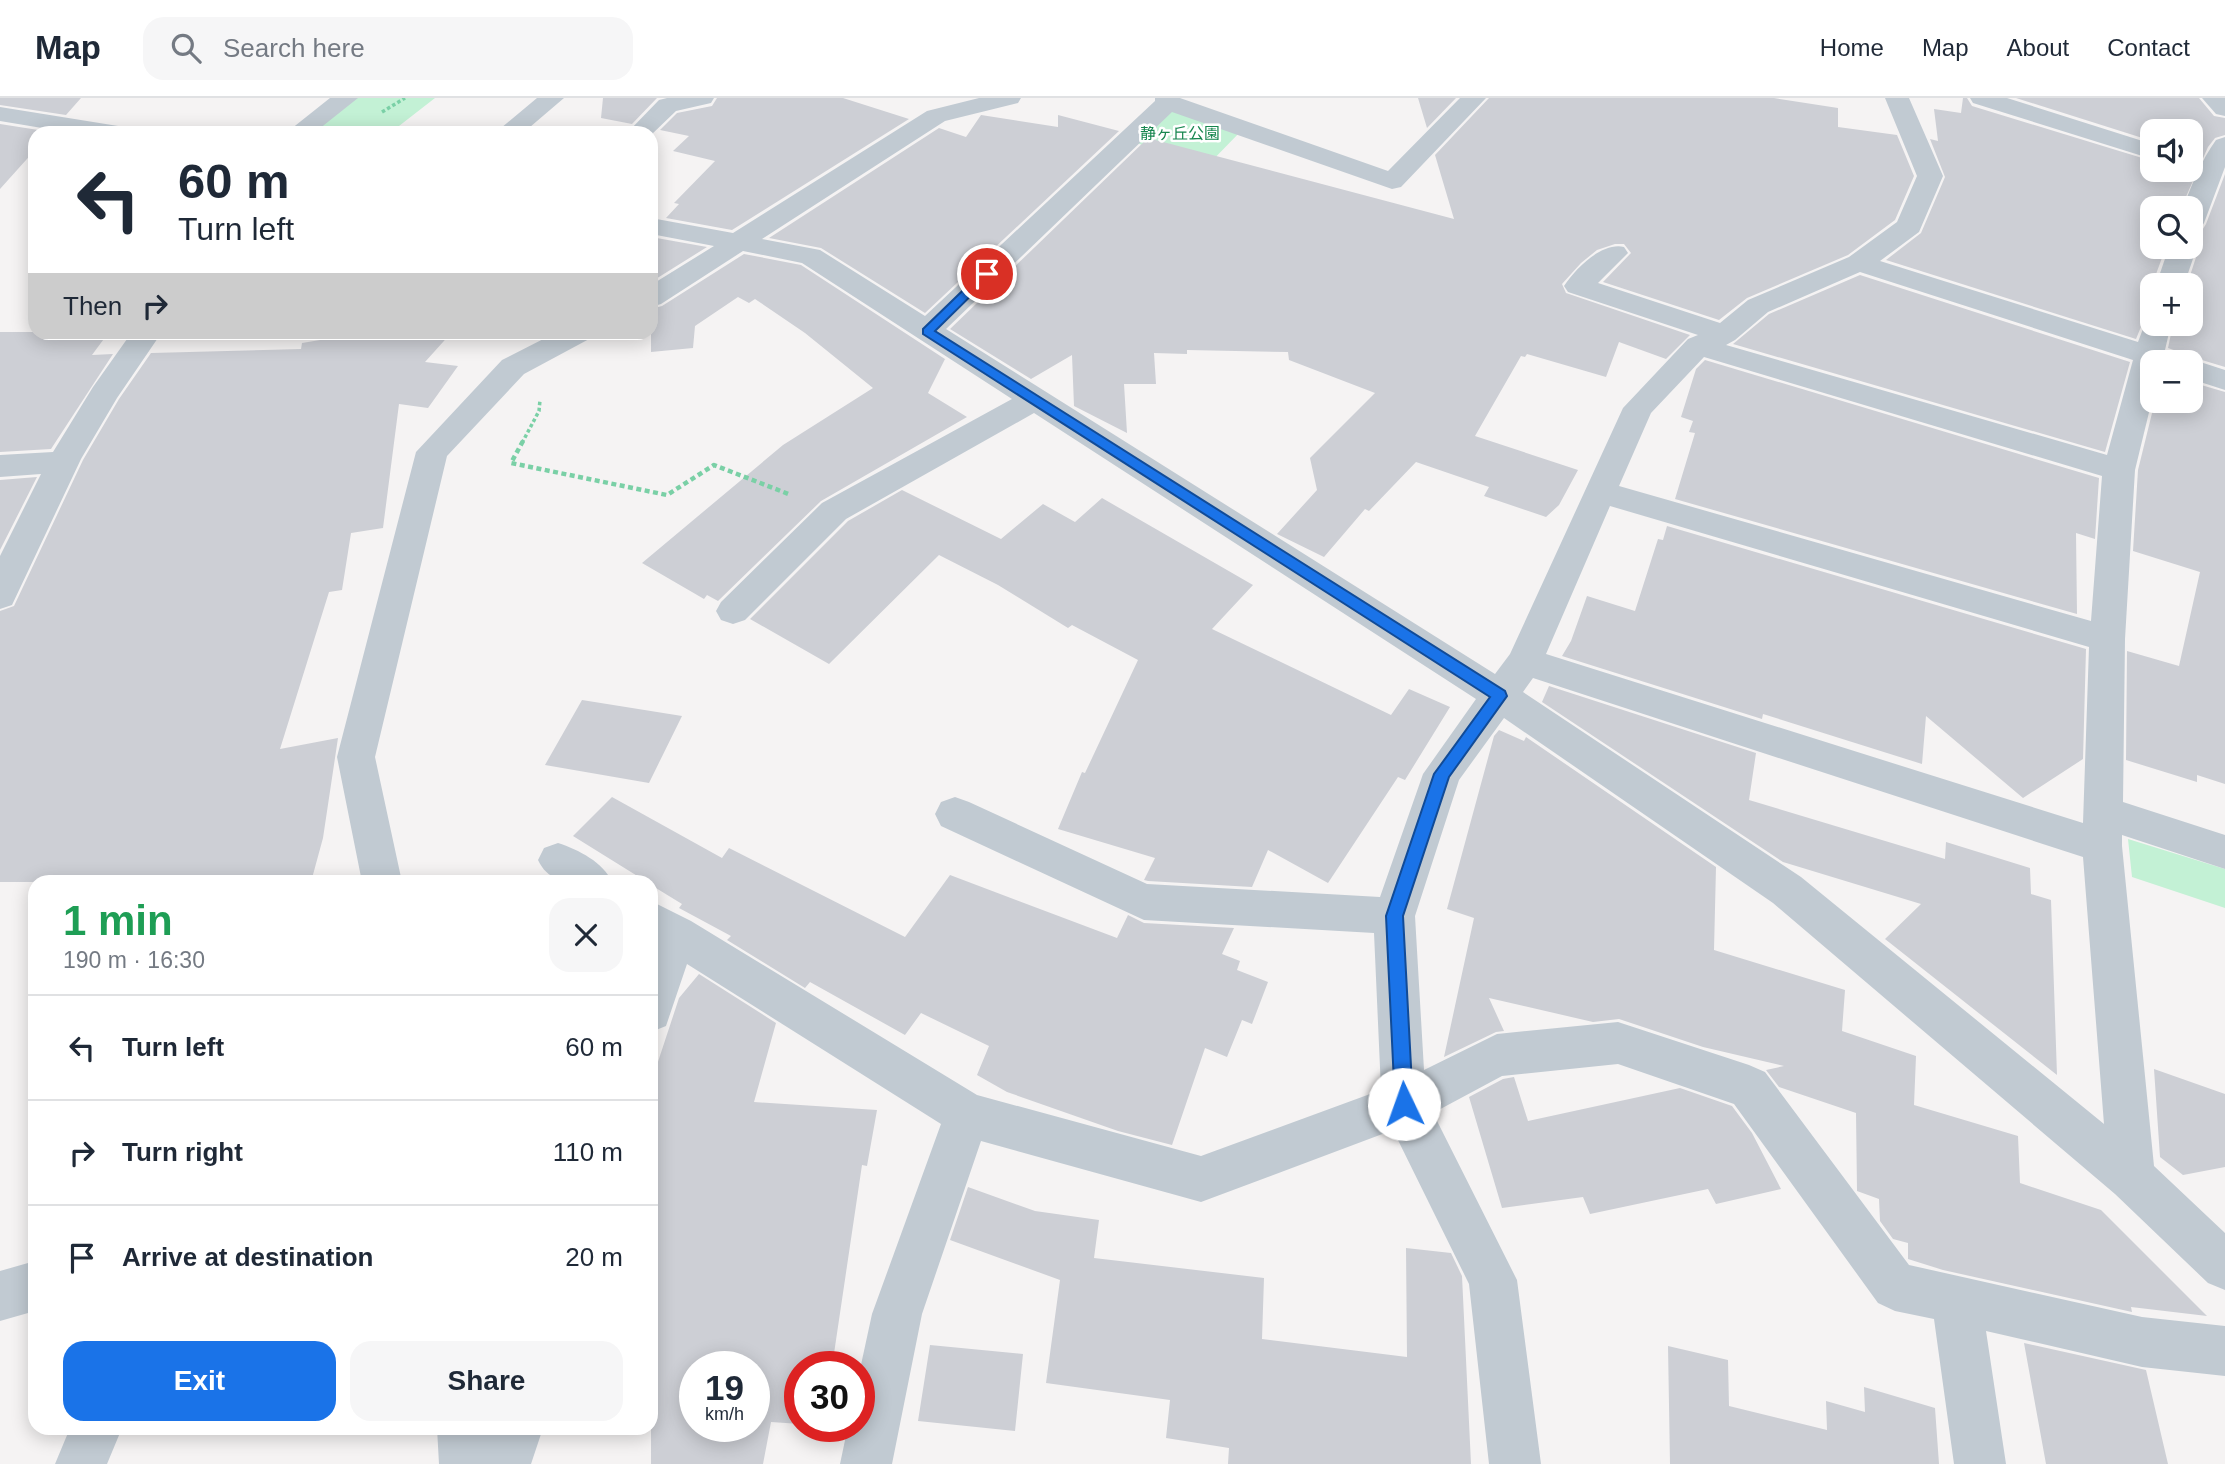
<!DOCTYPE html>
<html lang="en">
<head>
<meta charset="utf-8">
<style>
	:root { --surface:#fff; --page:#f6f6f7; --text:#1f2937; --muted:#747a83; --line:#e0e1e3; --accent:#1a73e8 }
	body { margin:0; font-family:Arial,"Noto Sans JP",sans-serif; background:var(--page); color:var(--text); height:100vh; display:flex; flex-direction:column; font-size:26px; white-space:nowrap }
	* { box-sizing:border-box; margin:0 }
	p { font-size:23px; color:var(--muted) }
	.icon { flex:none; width:38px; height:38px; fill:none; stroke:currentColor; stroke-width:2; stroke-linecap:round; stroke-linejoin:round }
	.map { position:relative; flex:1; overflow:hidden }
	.details { position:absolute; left:28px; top:777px; width:630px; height:560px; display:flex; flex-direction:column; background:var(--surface); border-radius:21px; box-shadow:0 4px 18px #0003 }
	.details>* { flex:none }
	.hud { position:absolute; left:28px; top:28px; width:630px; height:214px; border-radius:21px; box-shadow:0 4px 18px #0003; background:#fff; color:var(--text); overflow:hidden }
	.fabs { position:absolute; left:2140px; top:21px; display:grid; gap:14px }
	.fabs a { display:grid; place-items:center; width:63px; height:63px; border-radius:14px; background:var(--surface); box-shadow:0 4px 18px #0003; font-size:35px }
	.speed { position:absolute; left:679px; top:1253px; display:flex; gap:14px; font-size:35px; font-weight:700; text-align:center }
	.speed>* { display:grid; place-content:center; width:91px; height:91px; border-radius:50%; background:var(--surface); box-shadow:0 4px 18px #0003; line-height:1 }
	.speed small { font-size:18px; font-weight:400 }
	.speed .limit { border:10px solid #d22; background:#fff; color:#111 }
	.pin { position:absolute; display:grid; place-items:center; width:60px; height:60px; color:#fff; margin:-30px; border:4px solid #fff; border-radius:50%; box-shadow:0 2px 7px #0007 }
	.me { position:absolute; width:77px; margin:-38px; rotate:357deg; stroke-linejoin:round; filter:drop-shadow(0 0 5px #0008) }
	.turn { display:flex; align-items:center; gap:24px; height:147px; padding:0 35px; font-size:32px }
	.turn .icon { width:91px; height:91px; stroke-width:2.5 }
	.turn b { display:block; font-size:49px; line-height:60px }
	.then { display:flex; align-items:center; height:66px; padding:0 35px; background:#0003; gap:14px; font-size:26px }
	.round { display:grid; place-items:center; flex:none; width:74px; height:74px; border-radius:21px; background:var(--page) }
	.head { display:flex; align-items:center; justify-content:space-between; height:119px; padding:0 35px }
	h1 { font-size:42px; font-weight:700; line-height:52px; color:#1e9e55 }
	.action { display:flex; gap:14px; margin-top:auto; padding:14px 35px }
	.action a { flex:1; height:80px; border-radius:21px; background:var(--accent); color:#fff; font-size:28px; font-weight:700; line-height:80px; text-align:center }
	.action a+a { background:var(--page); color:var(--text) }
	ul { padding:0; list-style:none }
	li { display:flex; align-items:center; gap:21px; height:105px; padding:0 35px; border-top:2px solid var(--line) }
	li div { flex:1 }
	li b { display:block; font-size:26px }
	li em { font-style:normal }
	header { display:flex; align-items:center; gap:42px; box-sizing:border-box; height:98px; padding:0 35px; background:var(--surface); border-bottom:2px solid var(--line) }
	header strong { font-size:33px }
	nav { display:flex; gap:38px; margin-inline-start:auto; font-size:24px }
	.search { width:490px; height:63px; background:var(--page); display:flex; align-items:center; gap:18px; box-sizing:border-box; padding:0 24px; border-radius:21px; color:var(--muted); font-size:26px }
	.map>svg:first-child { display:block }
	.green { fill:#c3f1d5 }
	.building { fill:#cdcfd5; fill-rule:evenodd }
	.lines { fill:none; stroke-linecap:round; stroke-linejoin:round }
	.path-far1 { stroke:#7ad0a6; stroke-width:3.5; stroke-dasharray:3.5 2.5; stroke-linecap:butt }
	.path { stroke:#7ad0a6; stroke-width:4.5; stroke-dasharray:5 3.5; stroke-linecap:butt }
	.minor { fill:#c1cad2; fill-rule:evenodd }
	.route { fill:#1a73e8; stroke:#114b97; stroke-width:2 }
	.labels { text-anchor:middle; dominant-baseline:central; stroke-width:5; stroke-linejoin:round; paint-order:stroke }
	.far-park-label { font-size:16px; fill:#17864f; stroke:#fff }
</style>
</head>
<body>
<header>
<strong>Map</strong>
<div class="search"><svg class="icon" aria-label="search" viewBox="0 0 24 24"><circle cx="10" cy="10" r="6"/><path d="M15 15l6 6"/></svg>Search here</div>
<nav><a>Home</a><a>Map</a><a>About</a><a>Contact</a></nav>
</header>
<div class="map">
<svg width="2225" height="1366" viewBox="0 0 2225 1366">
	<rect width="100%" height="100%" fill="#f5f3f3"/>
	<path class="green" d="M346 0H435L390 35H298Z
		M1170 7 1241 33 1206 69 1131 43Z
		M2128 741 2225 771V810L2132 779Z"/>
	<path class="building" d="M0 0H81L66 17 0 7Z
		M603 0H657L632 26 601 20Z
		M717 0H843L909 21 732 132 666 120 679 106 674 105 715 63 673 53 689 38 660 32 677 15 712 8Z
		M1418 0H1456L1427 30Z
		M1489 0H1774L1838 10V29L1897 37 1914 78 1895 122 1848 157 1747 200 1719 222 1603 184 1631 155 1624 146H1615L1597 152 1581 165 1562 186 1566 195 1690 237 1666 261 1619 244 1606 279 1527 256 1525 259 1521 258 1475 338 1578 372 1559 407 1546 419 1484 398 1489 389 1416 364 1369 413 1365 411 1324 459 1277 436 1317 392 1310 360 1375 295 1289 262 1288 254 1187 252V256L1154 255 1156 286H1124L1127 335 1074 308 1072 257 1031 281 950 231 1148 40 1454 121 1435 57Z
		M1963 0H1967L1972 8 2152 63V72H2191V33H2152V43L2016 0H2199L2214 18 2225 20V37L2215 40 2208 49 2181 110H2152V149H2166L2152 187V216L2145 219 2136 241 1886 162 1921 135 1945 79 1930 41 1938 43 1934 11 1961 15Z
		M981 17 1058 29V17L1119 33 925 215 821 150 769 140 939 30 966 39Z
		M0 26 51 34 35 35V52L0 91Z
		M2225 76V269L2192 259 2185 260 2182 255 2168 250 2173 226H2191V187H2187L2199 150 2191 140V135L2201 134 2206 126Z
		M651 139 707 149 651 184Z
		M744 156 801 167 948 263 945 261 928 295 967 319 821 403 718 503 707 497 704 501 642 465 783 347 873 290 805 235 755 201 749 205 738 199 695 228 693 250 651 254V211L662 208Z
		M1860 177 2130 264 2105 354 1733 246 1769 216Z
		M0 234H109L92 257 113 256 51 351 0 354Z
		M368 234H452L425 264 458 268 428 310 399 306 383 430 351 435 342 492 329 494 280 651 338 640 323 740 311 784H0V513L14 508 83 362 119 301 151 255 301 251 302 245Z
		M1705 262 2099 380 2095 441 2076 435 2077 516 1675 401 1695 335 1689 334 1693 323 1681 319 1696 271Z
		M2191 284 2225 294V686L2197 677V684L2126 662 2127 553 2179 568 2200 474 2133 453 2138 372 2155 303H2191Z
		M37 379 0 452V382Z
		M902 392 1001 441 1043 406 1075 424 1102 400 1253 487 1212 531 1391 617 1409 591 1450 609 1405 682 1398 679 1328 785 1268 752 1252 789 1148 783 1144 782 1155 760 1058 731 1082 674 1085 675 1138 562 1072 527 1068 530 998 487 939 457 829 566 750 521 848 423Z
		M1667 428 2086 551 2083 661 2023 700 1926 618 1922 666 1763 616 1762 621 1562 558 1571 543 1587 498 1635 513 1658 441 1663 442Z
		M1549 588 1756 655 1749 702 1945 761 1946 744 2030 770 2031 796 2051 802 2057 977 1885 841 1921 806 1783 764 1542 604Z
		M582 602 682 618 649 685 545 667Z
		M1499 632 1524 643 1526 639 1716 769 1714 852 1845 892 1842 933 1916 958 1914 1007 2018 1038 2020 1085 2101 1112 2207 1218 2131 1209 2132 1214 1943 1172 1908 1161V1145L1893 1141 1880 1123 1879 1101 1857 1093 1856 1015 1779 989 1766 972 1784 968 1703 949 1619 921 1593 924 1489 900 1504 933 1496 934 1444 959 1474 820 1447 811 1494 638Z
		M612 699 722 760 729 750 905 839 950 777 1117 840 1128 817 1144 825 1234 830 1222 856 1240 863 1237 872 1268 884 1252 926 1242 922 1227 959 1205 950 1172 1047 1118 1033 1007 994 977 977 989 948 921 915 905 937 810 884 805 890 727 842 731 838 679 810 682 806 651 787V784H647L573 738Z
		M699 876 776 925 754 1004 877 1012 867 1068 862 1067 832 1269H800V1326L771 1324 763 1366H651V985L679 900ZM695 1269H754V1328H695Z
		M2154 971 2225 996V1069L2183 1077 2160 1059Z
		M1514 979 1528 1023 1680 990 1732 1008 1752 1035 1781 1091 1716 1106 1708 1091 1590 1116 1583 1099 1502 1110 1469 999 1503 981Z
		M968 1089 1035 1113 1099 1122 1094 1160 1264 1180 1262 1241 1407 1259 1406 1150 1451 1155 1462 1178 1471 1366H1228L1229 1350 1166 1340 1170 1302 1046 1285 1060 1182 950 1142Z
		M2024 1245 2146 1272 2168 1366H2046Z
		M930 1247 1023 1256 1015 1333 918 1323Z
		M1668 1248 1728 1262 1729 1308 1827 1332 1826 1303 1865 1314 1864 1289 1935 1310 1939 1366H1670Z"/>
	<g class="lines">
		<path class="path-far1" d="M382 14 405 0
			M522 345 539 313 540 302"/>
		<path class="path" d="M523 343 511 365 667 397 714 367 791 397"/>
		<path class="minor" d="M330 0H358L314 35H286Z
			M537 0H564L523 35H495Z
			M667 0H714L711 5 676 13 651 37V35H627L659 2Z
			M979 0H1021L1018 5 945 23 762 141 820 152 925 218 1155 3V0H1180L1388 73 1460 0H1486L1401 89 1392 91 1172 14 946 231 1495 576 1510 556 1623 310 1688 241 1698 237 1568 194 1564 188C1576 170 1602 144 1624 149L1628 155 1598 185 1720 225 1748 202 1849 159 1897 124 1917 78 1885 0H1909L1943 78 1919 134 1880 163 2138 244 2147 220 2152 218V226H2171L2165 252 2181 257 2184 263 2191 261 2225 272V292L2191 281V264H2152V302L2135 372 2125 541 2123 704 2225 737V771L2122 737V748L2154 1068 2225 1135V1192L2208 1185 2115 1096 1773 805 1504 620 1459 682 1415 818 1424 972 1497 936 1618 924 1749 967 1765 974 1909 1167 2142 1219 2225 1228V1278L2142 1269 1986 1233 2006 1366H1954L1934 1221 1895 1213 1878 1205 1734 1006 1618 966 1502 978 1433 1015 1517 1182 1541 1366H1489L1469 1186 1393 1032 1201 1104 981 1043 922 1216 892 1366H840L848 1328H859V1276L872 1216 941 1026 687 866 666 928 651 934V803L691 823 977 997 1201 1058 1381 992 1374 835 1144 822 941 728 935 716 941 704 955 699 969 704 1147 786 1380 799 1423 676 1476 601 1034 315 846 421 745 522 733 526 721 522 716 513 721 504 822 405 1012 301 802 165 743 153 661 206 651 209V187L714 148 651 136V120L733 135 927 13ZM1860 174 2133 262 2107 357 1726 247 1735 242 1768 214ZM1704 259 2102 378 2091 523 1619 388 1651 315ZM1610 408 2089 549 2083 725 1546 556ZM1533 580 2083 759 2104 1026 1801 779 1523 594Z
			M1970 0H2007L2152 46V61L1973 5Z
			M2202 0H2225V18L2216 16Z
			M0 9 118 28 127 30 130 35H72L0 23Z
			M2225 39V69L2204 125 2200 131 2191 133V110H2183C2192 86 2201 63 2216 42Z
			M2191 143 2197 149 2184 187H2156L2169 149H2191Z
			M132 234H162L117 300 81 361 12 507 0 511V458L41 376 0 379V357L53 354 93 289Z
			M557 234H595L591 240 524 276 447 358 375 659 402 784H362L337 659 416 354 502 262Z
			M558 745C579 752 603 764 612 784 584 784 552 792 538 762L544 750Z
			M35 1163V1213L0 1223V1173Z
			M70 1330H122L107 1366H55Z
			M437 1330H489V1335L491 1330H543L531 1366H439Z"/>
	</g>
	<path class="route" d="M983 173 993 176 935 233 1505 593 1507 598 1449 679 1403 818 1413 1006 1411 1013 1404 1016 1397 1013 1395 1006 1386 818 1434 676 1490 599 923 236V231Z"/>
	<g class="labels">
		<g class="far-park-label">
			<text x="1180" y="35">静ヶ丘公園</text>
		</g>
	</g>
</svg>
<div class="fabs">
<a><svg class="icon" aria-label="sound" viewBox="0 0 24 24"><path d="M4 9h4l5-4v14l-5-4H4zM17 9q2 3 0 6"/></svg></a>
<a><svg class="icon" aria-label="search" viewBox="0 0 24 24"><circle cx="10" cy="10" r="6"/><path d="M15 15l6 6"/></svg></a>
<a>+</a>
<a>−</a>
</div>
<div class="speed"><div>19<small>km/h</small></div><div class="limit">30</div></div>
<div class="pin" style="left:987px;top:176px;background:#d93025"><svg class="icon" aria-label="arrive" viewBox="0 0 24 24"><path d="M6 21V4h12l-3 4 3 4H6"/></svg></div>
<svg class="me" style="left:1404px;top:1006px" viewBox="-20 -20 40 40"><circle r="19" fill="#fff"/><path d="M0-13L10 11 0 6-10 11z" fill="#1a73e8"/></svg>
<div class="hud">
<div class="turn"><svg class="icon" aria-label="left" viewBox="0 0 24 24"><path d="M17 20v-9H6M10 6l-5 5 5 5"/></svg><div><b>60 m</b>Turn left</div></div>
<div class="then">Then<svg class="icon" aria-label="right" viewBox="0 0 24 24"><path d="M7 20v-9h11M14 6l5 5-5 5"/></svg></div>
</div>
<section class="details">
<div class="head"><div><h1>1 min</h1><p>190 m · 16:30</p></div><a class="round"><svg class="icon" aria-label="close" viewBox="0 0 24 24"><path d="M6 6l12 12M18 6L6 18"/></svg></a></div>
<ul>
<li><svg class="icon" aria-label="left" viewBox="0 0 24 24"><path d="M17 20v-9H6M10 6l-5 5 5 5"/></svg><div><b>Turn left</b></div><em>60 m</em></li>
<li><svg class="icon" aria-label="right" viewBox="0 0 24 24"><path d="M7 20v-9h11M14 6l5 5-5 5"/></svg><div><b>Turn right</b></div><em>110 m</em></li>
<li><svg class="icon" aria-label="arrive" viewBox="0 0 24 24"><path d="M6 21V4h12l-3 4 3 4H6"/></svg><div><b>Arrive at destination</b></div><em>20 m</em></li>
</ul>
<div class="action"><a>Exit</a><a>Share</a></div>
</section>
</div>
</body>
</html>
